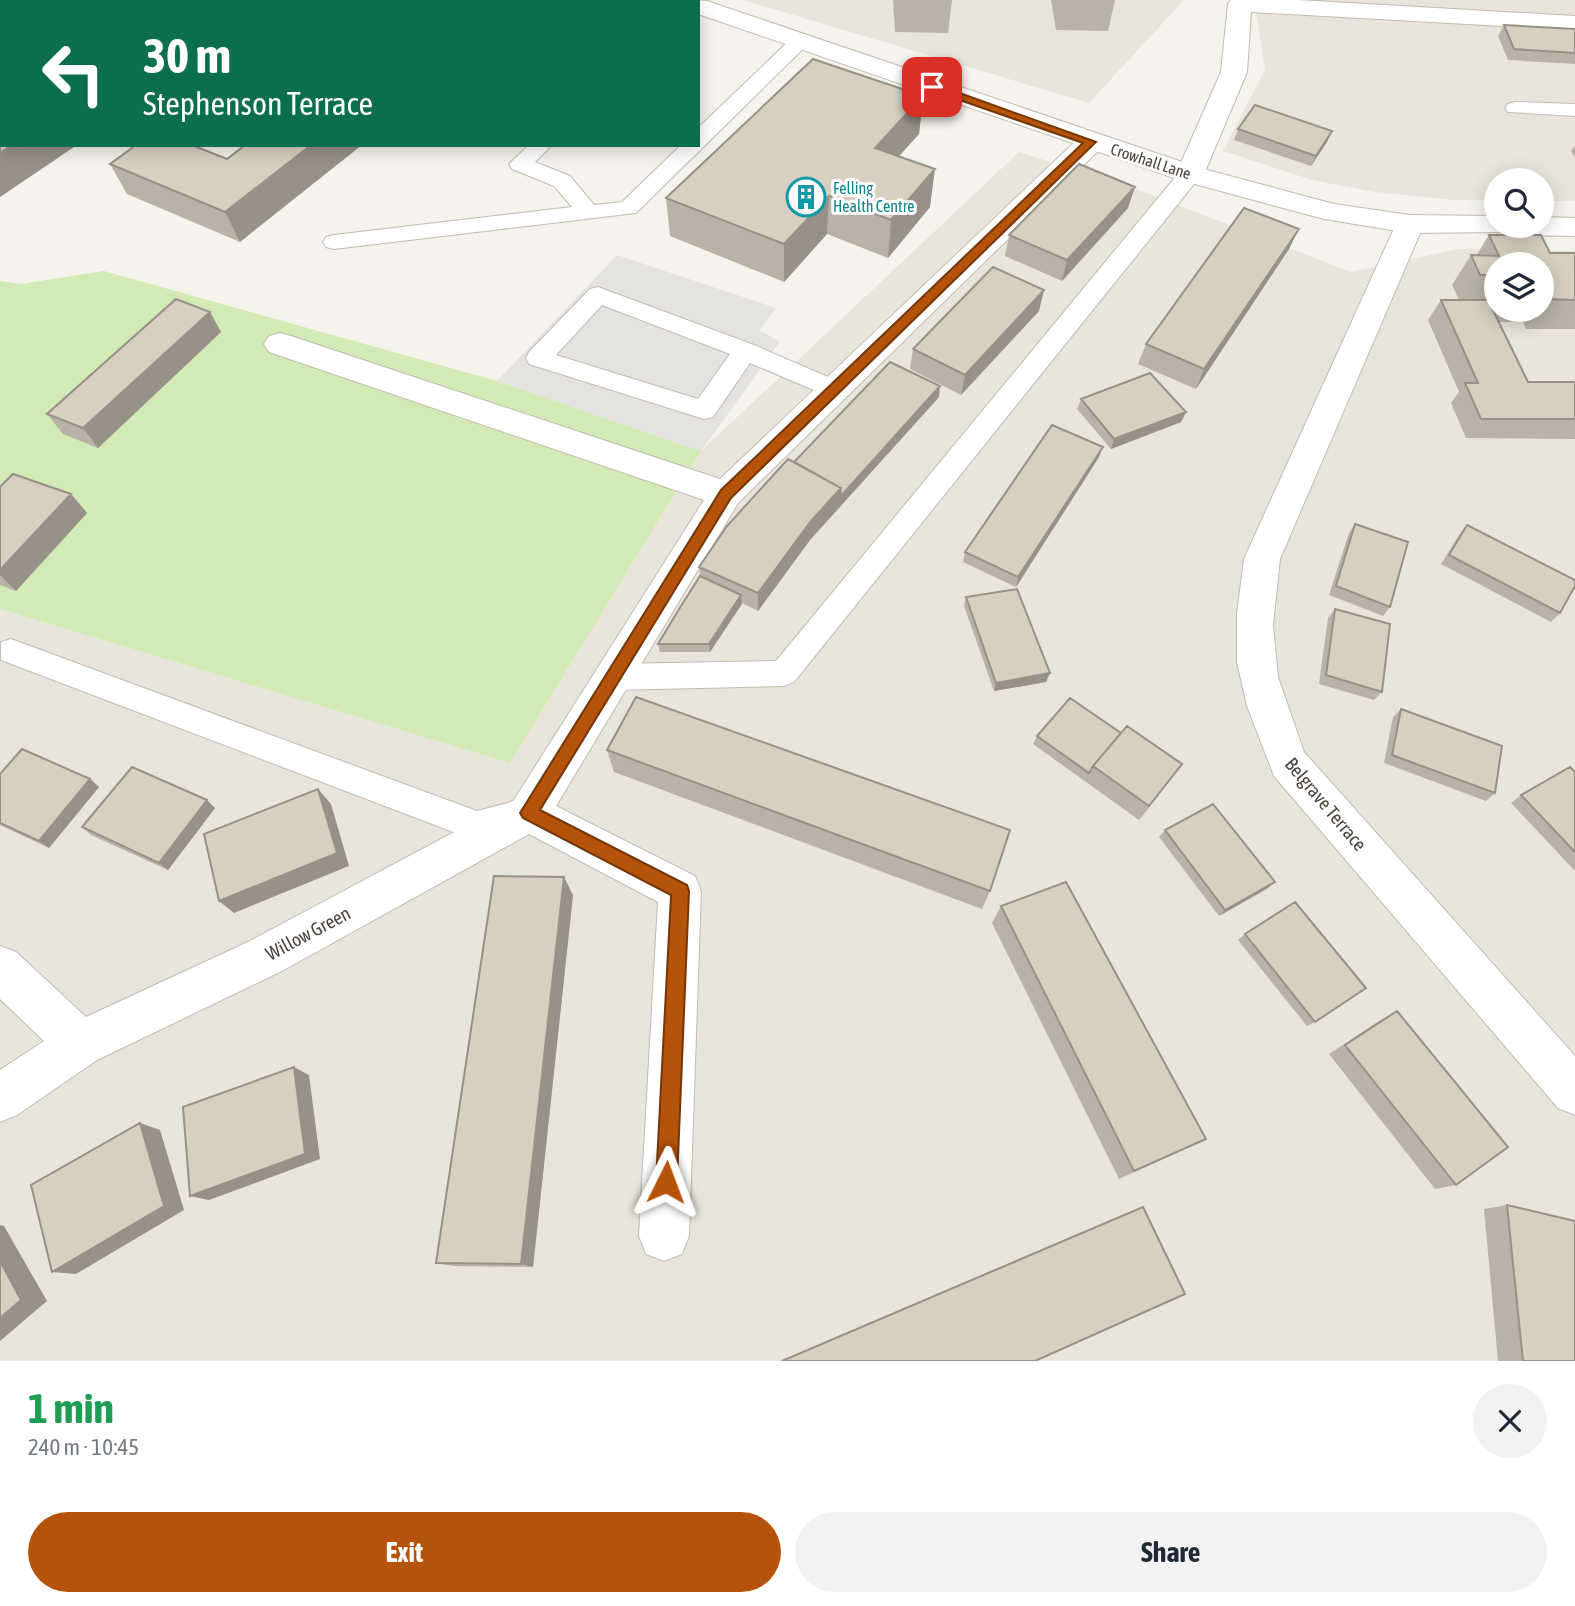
<!DOCTYPE html>
<html lang="en">
<head>
<meta charset="utf-8">
<style>
	:root { --surface:#fff; --page:#f2f2f3; --text:#1f2937; --muted:#747a83; --accent:#b45309 }
	body { margin:0; font-family:"Asap Condensed",sans-serif; background:var(--page); color:var(--text); height:100vh; display:flex; flex-direction:column; font-size:26px; white-space:nowrap }
	* { box-sizing:border-box; margin:0 }
	p { font-size:23px; color:var(--muted) }
	.icon { flex:none; width:38px; height:38px; fill:none; stroke:currentColor; stroke-width:2; stroke-linecap:round; stroke-linejoin:round }
	.map { position:relative; height:1361px; overflow:hidden }
	.details { display:flex; flex-direction:column; background:var(--surface); flex:1 }
	.details>* { flex:none }
	.hud { position:absolute; left:0px; top:0px; width:700px; height:147px; box-shadow:0 4px 18px #0003; background:#0b6e4f; color:#fff; overflow:hidden }
	.controls { position:absolute; left:1484px; top:168px; display:grid; gap:14px }
	.controls a { display:grid; place-items:center; width:70px; height:70px; border-radius:50%; background:var(--surface); box-shadow:0 4px 18px #0003; font-size:35px }
	.pin { position:absolute; display:grid; place-items:center; width:60px; height:60px; color:#fff; margin:-30px; border-radius:14px; box-shadow:0 4px 10px #0006 }
	.me { position:absolute; width:77px; margin:-38px; rotate:3deg; stroke-linejoin:round; filter:drop-shadow(0 0 5px #0008) }
	.turn { display:flex; align-items:center; gap:24px; height:147px; padding:0 28px; font-size:32px }
	.turn .icon { width:91px; height:91px; stroke-width:2.5 }
	.turn b { display:block; font-size:49px; line-height:60px }
	.round { display:grid; place-items:center; flex:none; width:74px; height:74px; border-radius:37px; background:var(--page) }
	.overview { display:flex; align-items:center; justify-content:space-between; height:119px; padding:0 28px }
	h1 { font-size:42px; font-weight:700; line-height:52px; color:#1e9e55 }
	.cta { display:flex; gap:14px; margin-top:auto; padding:14px 28px }
	.cta a { flex:1; height:80px; border-radius:42px; background:var(--accent); color:#fff; font-size:28px; font-weight:700; line-height:80px; text-align:center }
	.cta a+a { background:var(--page); color:var(--text) }
	.map>svg:first-child { display:block }
	.residential { fill:#eae5da; fill-rule:evenodd }
	.green { fill:#d2eab5 }
	.parking { fill:#e5e3e0 }
	.lines { fill:none; stroke-linecap:round; stroke-linejoin:round }
	.service-casing { stroke:#c2bbae; stroke-width:2 }
	.minor-casing { stroke:#c2bbae; stroke-width:2 }
	.tertiary-casing { stroke:#c2bbae; stroke-width:2 }
	.service { fill:#fff; fill-rule:evenodd }
	.minor { fill:#fff; fill-rule:evenodd }
	.tertiary { fill:#fff; fill-rule:evenodd }
	.wall { fill:#bab2a6; fill-rule:evenodd }
	.shaded-wall { fill:#979187 }
	.building { fill:#d8cfc1; stroke:#979187; stroke-width:2 }
	.route { fill:#b45309; stroke:#753606; stroke-width:2 }
	.labels { text-anchor:middle; dominant-baseline:central; stroke-width:6; stroke-linejoin:round; paint-order:stroke }
	.far-street-label { font-size:16px; fill:#4b4439; stroke:#fff }
	.far-culture-label { font-size:16px; fill:#0d838f; stroke:#fff; text-anchor:start }
	.street-label { font-size:19px; fill:#4b4439; stroke:#fff }
</style>
</head>
<body>
<div class="map">
<svg width="1575" height="1361" viewBox="0 0 1575 1361">
	<rect width="100%" height="100%" fill="#f6f3ec"/>
	<path class="residential" d="M743 0H1184L1089 103Z
		M1254 0H1575V201H1542V180H1496V200H1454L1374 192 1312 180 1223 151 1265 70Z
		M1019 152 1136 189 1351 272 1458 249 1575 251V1361H0V609L510 763 701 451ZM1496 264H1542V310H1496Z"/>
	<path class="green" d="M104 271 497 381 701 451 510 763 0 609V281L21 284Z"/>
	<path class="parking" d="M617 255 776 308 760 330 780 342 701 451 497 381Z"/>
	<g class="lines">
		<defs>
			<path id="service" d="M26 0H46L25 2Z
				M478 0H501L502 2H479Z
				M2 16V28L0 29V17Z
				M800 35 810 41 807 45 636 213 334 249 326 247 323 242 326 237 334 235 572 207 554 186 512 169 509 164 529 145H547L549 148 535 162 570 176 594 205 622 202 681 145H698V128L793 37Z
				M1515 102 1575 104V116L1508 112 1505 108 1508 104Z
				M1190 167 1198 169 1201 174 1198 179 794 682 784 686 613 690 603 686 598 677 603 668 613 664 776 661 1182 169Z
				M598 287 754 345 844 384 847 390 844 396 835 399 750 363 713 417 704 419 529 364 526 358 529 352 590 289ZM602 305 730 354 698 399 556 355Z
				M11 639 477 811 508 803 519 808 524 818 519 828 477 841 1 660V642Z"/>
			<path id="minor" d="M1231 0H1298L1575 16V30L1251 12 1247 72 1204 174 1200 180 1190 183 1180 180 1176 174 1221 72 1228 4Z
				M1091 134 1101 136 1105 142 1101 148 738 503 556 806 695 876 701 891 689 1236 682 1254 664 1261 646 1254 639 1236 658 902 529 834 282 971 97 1060 17 1115 0 1122V1070L44 1041 0 999V946L16 952 86 1017 250 941 514 800 704 500 269 352 264 344 269 336 280 333 291 336 720 479 1081 136Z
				M1410 215 1420 217 1424 224 1280 559 1273 625 1278 677 1304 752 1575 1056V1115L1558 1108 1274 776 1247 706 1237 662V614L1244 559 1396 224 1400 217Z"/>
			<path id="tertiary" d="M693 0 707 1 1200 168 1334 204 1410 215 1496 216V226H1542V217L1575 218V236L1514 235 1504 232 1410 233 1324 219 1180 180 698 14V2H689Z"/>
		</defs>
		<use href="#service" class="service-casing"/>
		<use href="#minor" class="minor-casing"/>
		<use href="#tertiary" class="tertiary-casing"/>
		<use href="#service" class="service"/>
		<use href="#minor" class="minor"/>
		<use href="#tertiary" class="tertiary"/>
	</g>
	<path class="wall" d="M893 0H952L948 33 895 32Z
		M1051 0H1115L1108 31 1056 30Z
		M1504 25 1575 29V64L1508 60 1498 36Z
		M923 96 919 134 899 156 930 207 888 258 827 234 784 282 670 236 666 198Z
		M1238 129 1327 142 1311 166 1234 140Z
		M1575 146V158L1571 151Z
		M227 159 240 242 127 194 110 164Z
		M1128 208 1062 281 1005 256 1009 235Z
		M1489 235 1550 253H1575V329H1526L1523 322H1499L1528 382H1575V439L1466 438 1451 403 1459 392 1428 320 1441 300H1459L1452 285 1471 255 1476 256ZM1496 264H1542V310H1496Z
		M1289 249 1196 389 1138 364 1146 344Z
		M1039 311 961 395 910 369 913 349Z
		M221 332 98 448 63 434 47 414Z
		M939 397 810 540 758 611 742 603 710 652H660L658 644 700 576 699 567 794 462Z
		M1081 399 1186 412 1181 422 1111 449 1077 409Z
		M1099 457 1016 587 963 562 965 552Z
		M0 487 71 494 87 513 16 591 0 585Z
		M1355 524 1390 607 1383 616 1329 595 1349 533Z
		M1467 525 1560 613 1551 622 1441 564 1459 535Z
		M966 597 1050 673 1046 682 994 691 964 606Z
		M1335 609 1382 692 1374 700 1319 684 1328 618Z
		M1401 709 1495 793 1486 801 1384 763 1393 717Z
		M1121 733 1182 764 1139 820 1033 744 1037 736Z
		M607 750 990 891 982 909 614 772Z
		M1575 772V871L1511 803 1521 795Z
		M0 774 90 779 99 787 49 848 0 825Z
		M215 808 168 870 91 835 82 827Z
		M1165 830 1268 888 1219 916 1159 837Z
		M573 895 533 1267 453 1266 436 1263Z
		M1001 906 1206 1139 1119 1179 992 923Z
		M1245 934 1315 1022 1307 1026 1238 940Z
		M1397 1011 1456 1185 1435 1189 1329 1054 1379 1021Z
		M1507 1205 1575 1361H1498L1484 1209Z
		M1143 1207 1035 1361H780L1127 1213Z"/>
	<path class="shaded-wall" d="M923 96 919 134 872 186 875 148Z
		M1332 131 1327 142 1311 166 1316 156Z
		M12 145H77L0 197V153Z
		M311 145H362L240 242 225 212Z
		M935 169 930 207 888 258 891 220Z
		M1135 187 1128 208 1062 281 1067 260Z
		M829 196 827 234 784 282V244Z
		M1299 229 1289 249 1196 389 1204 369Z
		M1044 290 1039 311 961 395 965 375Z
		M210 312 221 332 98 448 83 428Z
		M940 386 939 397 810 540 758 611V593L811 521 841 488Z
		M1186 412 1181 422 1111 449 1114 439Z
		M1103 447 1099 457 1016 587 1018 577Z
		M71 494 87 513 16 591 0 575V570Z
		M741 595 742 604 710 652 709 644Z
		M1050 673 1046 682 994 691 996 683Z
		M1182 764 1171 779 1139 820 1149 806Z
		M90 779 99 787 49 848 39 841Z
		M318 789 331 804 349 866 234 913 219 901Z
		M207 800 215 808 168 870 159 863Z
		M564 877 573 895 533 1267 521 1264Z
		M1275 882 1268 888 1219 916 1225 910Z
		M294 1067 309 1075 320 1159 209 1200 190 1196Z
		M140 1123 160 1130 184 1210 76 1274 52 1272Z
		M0 1225 4 1226 47 1301 0 1341Z"/>
	<path class="building" d="M171 0H198L203 2H168Z
		M1504 25 1575 29V53L1514 49Z
		M813 59 923 96 875 148 935 169 891 220 829 196 784 244 666 198Z
		M1255 105 1332 131 1316 156 1238 129Z
		M2 106V145H12L0 153V107Z
		M136 145H192L227 159 245 145H311L225 212 110 164Z
		M1079 164 1135 187 1067 260 1009 235Z
		M1244 208 1299 229 1204 369 1146 344Z
		M1489 235H1541L1550 253H1575V300L1547 299 1544 293H1542V264H1496V278L1495 275H1480L1471 255 1499 256Z
		M993 267 1044 290 965 375 913 349Z
		M176 299 210 312 83 428 47 414Z
		M1441 300H1488L1528 382H1575V419H1481L1465 383H1478Z
		M890 362 940 386 840 497 841 488 794 462Z
		M1150 373 1186 412 1114 439 1081 399Z
		M1052 425 1103 447 1018 577 965 552Z
		M788 459 841 488 811 521 758 593 699 567 727 526Z
		M13 474 71 494 0 570V487Z
		M1355 524 1408 542 1390 607 1336 586Z
		M1467 525 1575 580V586L1560 613 1449 555Z
		M700 576 741 595 709 644H658L681 606Z
		M1017 589 1050 673 996 683 966 597Z
		M1335 609 1390 624 1382 692 1326 675Z
		M636 697 1010 830 990 891 607 750Z
		M1070 698 1121 733 1093 766 1089 773 1037 736Z
		M1401 709 1502 746 1495 793 1392 755Z
		M1127 726 1182 764 1149 806 1093 766Z
		M22 749 90 779 39 841 0 823V774Z
		M132 767 207 800 159 863 82 827Z
		M1570 767 1575 772V852L1521 795Z
		M318 789 337 853 219 901 204 834Z
		M1213 804 1275 882 1225 910 1165 830Z
		M494 876 564 877 521 1264 436 1263Z
		M1066 882 1206 1139 1134 1171 1001 906Z
		M1295 902 1366 988 1315 1022 1245 934Z
		M1397 1011 1508 1147 1456 1185 1345 1045Z
		M294 1067 305 1154 190 1196 183 1107Z
		M140 1123 164 1206 52 1272 31 1185Z
		M1507 1205 1575 1221V1361H1523Z
		M1143 1207 1185 1294 1035 1361H782Z
		M0 1261 21 1300 0 1318Z"/>
	<path class="route" d="M932 83 1096 142 731 498 540 810 687 885 689 891 677 1182 674 1190 666 1193 659 1190 656 1182 671 895 523 818 520 813 721 490 1083 143 928 89 927 87Z"/>
	<defs>
		<symbol id="building-ring" viewBox="-11 -11 22 22"><circle r="9.5" fill="#fff" stroke="#0f9aa8" stroke-width="1.5"/><path d="M-4-6H4V6H1V3H-1V6H-4ZM-2.5-4.3h1.7v1.8h-1.7ZM.8-4.3h1.7v1.8H.8ZM-2.5-1h1.7V.8h-1.7ZM.8-1h1.7V.8H.8Z" fill="#0f9aa8"/></symbol>
	</defs>
	<g fill-rule="evenodd">
		<use href="#building-ring" x="784" y="175" width="44" height="44"/>
	</g>
	<g class="labels">
		<g class="far-street-label">
			<text transform="translate(1151 161) rotate(18)">Crowhall Lane</text>
		</g>
		<g class="far-culture-label">
			<text x="833" y="188">Felling<tspan x="833" dy="18">Health Centre</tspan></text>
		</g>
		<g class="street-label">
			<text transform="translate(1326 804) rotate(50)">Belgrave Terrace</text>
			<text transform="translate(308 933) rotate(-28)">Willow Green</text>
		</g>
	</g>
</svg>
<div class="controls">
<a><svg class="icon" aria-label="search" viewBox="0 0 24 24"><circle cx="10" cy="10" r="6"/><path d="M15 15l6 6"/></svg></a>
<a><svg class="icon" aria-label="layers" viewBox="0 0 24 24"><path d="M12 4l9 5-9 5-9-5zM3 14l9 5 9-5"/></svg></a>
</div>
<div class="pin" style="left:932px;top:87px;background:#d93025"><svg class="icon" aria-label="arrive" viewBox="0 0 24 24"><path d="M6 21V4h12l-3 4 3 4H6"/></svg></div>
<svg class="me" style="left:666px;top:1182px" viewBox="-20 -20 40 40"><path d="M0-17L14 15 0 8-14 15z" fill="#b45309" stroke="#fff" stroke-width="4"/></svg>
<div class="hud">
<div class="turn"><svg class="icon" aria-label="left" viewBox="0 0 24 24"><path d="M17 20v-9H6M10 6l-5 5 5 5"/></svg><div><b>30 m</b>Stephenson Terrace</div></div>
</div>
</div>
<section class="details">
<div class="overview"><div><h1>1 min</h1><p>240 m · 10:45</p></div><a class="round"><svg class="icon" aria-label="close" viewBox="0 0 24 24"><path d="M6 6l12 12M18 6L6 18"/></svg></a></div>
<div class="cta"><a>Exit</a><a>Share</a></div>
</section>
</body>
</html>
